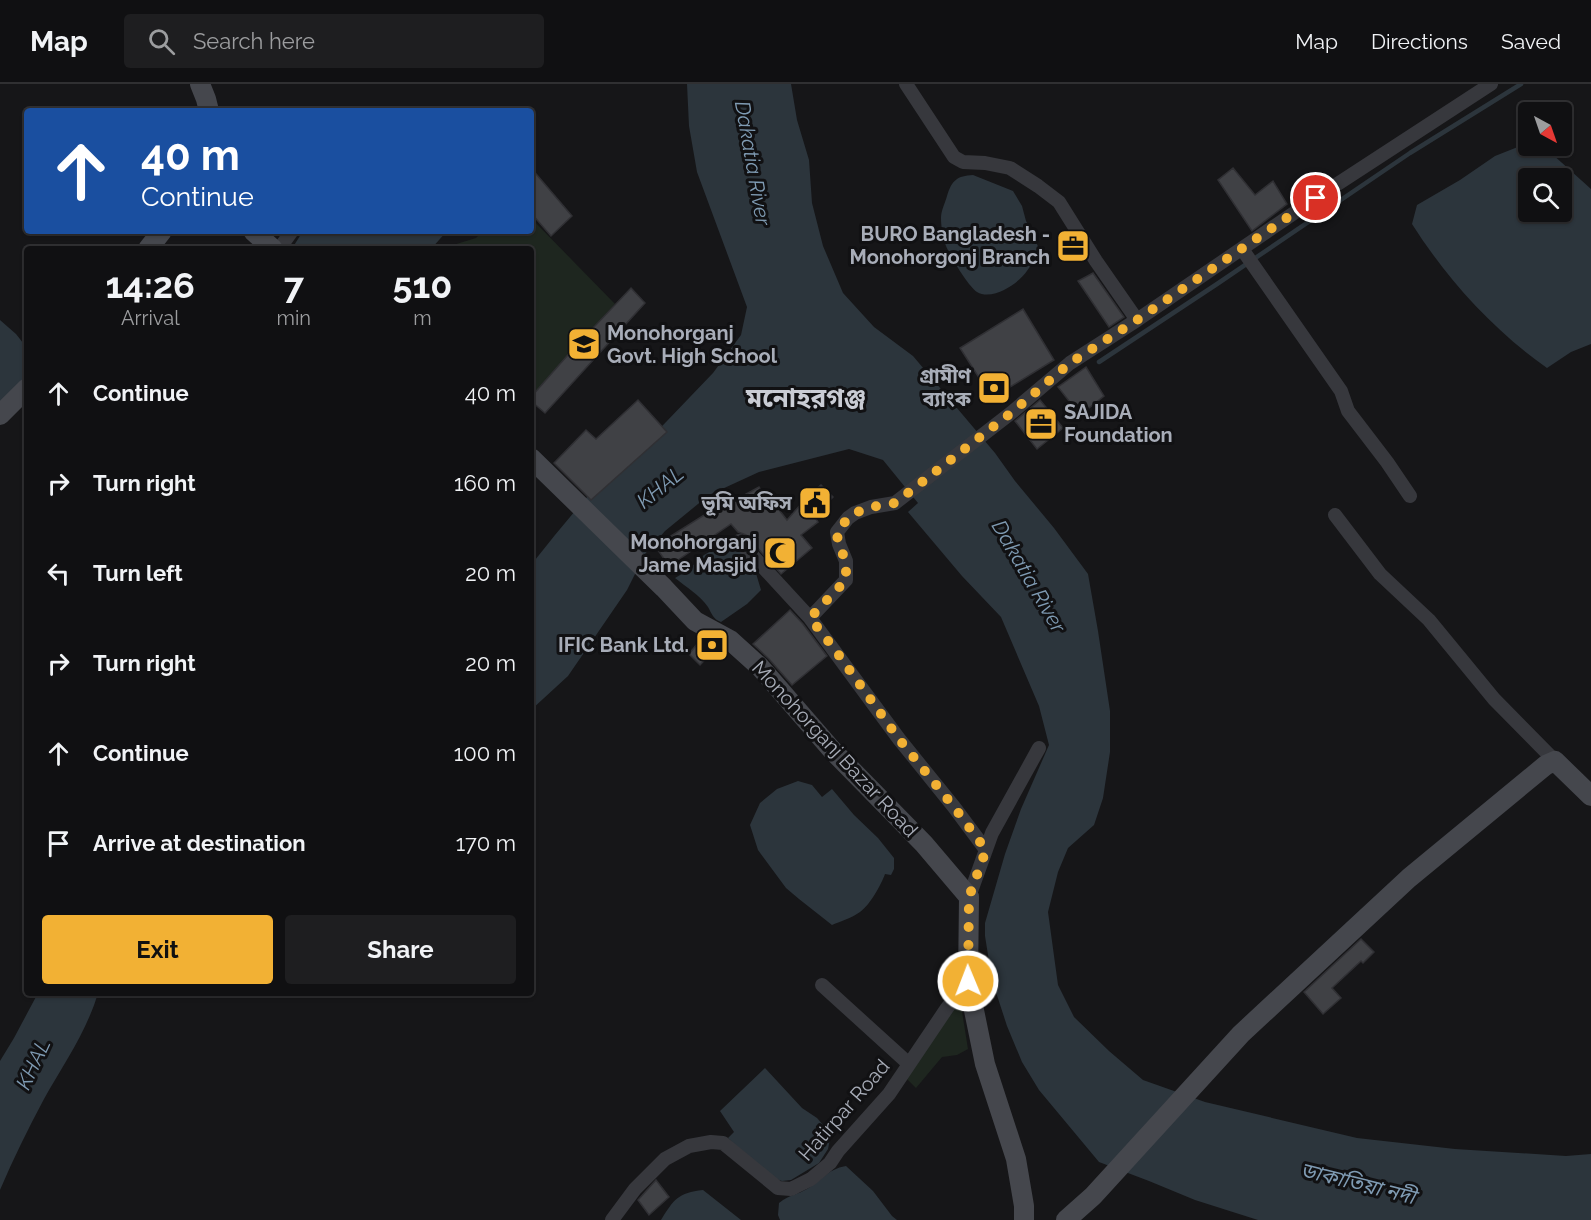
<!DOCTYPE html>
<html lang="en">
<head>
<meta charset="utf-8">
<style>
	:root { --surface:#101012; --page:#1e1e20; --text:#f1f3f6; --muted:#9c9d9f; --line:#303032; --accent:#f2b134 }
	body { margin:0; font-family:Raleway,"Noto Sans Bengali",sans-serif; background:var(--page); color:var(--text); height:100vh; display:flex; flex-direction:column; font-size:22px; white-space:nowrap }
	* { box-sizing:border-box; margin:0 }
	p { font-size:20px; color:var(--muted) }
	.icon { flex:none; width:33px; height:33px; fill:none; stroke:currentColor; stroke-width:2; stroke-linecap:round; stroke-linejoin:round }
	.map { position:relative; flex:1; overflow:hidden }
	.drawer { position:absolute; left:24px; top:162px; width:510px; height:750px; display:flex; flex-direction:column; background:var(--surface); border-radius:6px; box-shadow:0 2px 4px #0004,0 0 0 2px var(--line) }
	.drawer>* { flex:none }
	.hud { position:absolute; left:24px; top:24px; width:510px; height:126px; border-radius:6px; box-shadow:0 2px 4px #0004,0 0 0 2px var(--line); background:#1a4fa0; color:#fff; overflow:hidden }
	.needle { width:39px; rotate:140deg }
	.tools { position:absolute; left:1518px; top:18px; display:grid; gap:12px }
	.tools a { display:grid; place-items:center; width:54px; height:54px; border-radius:6px; background:var(--surface); box-shadow:0 2px 4px #0004,0 0 0 2px var(--line); font-size:30px }
	.pin { position:absolute; display:grid; place-items:center; width:51px; height:51px; color:#fff; margin:-26px; border:3px solid #fff; border-radius:50%; box-shadow:0 2px 6px #0007 }
	.me { position:absolute; width:66px; margin:-33px; rotate:359deg; stroke-linejoin:round; filter:drop-shadow(0 0 4px #0008) }
	.turn { display:flex; align-items:center; gap:21px; height:126px; padding:0 18px; font-size:27px }
	.turn .icon { width:78px; height:78px; stroke-width:2.5 }
	.turn b { display:block; font-size:42px; line-height:51px }
	.eta { display:flex; justify-content:space-evenly; align-items:center; height:102px; text-align:center }
	.eta b { font-size:36px; font-weight:700; line-height:42px }
	.button { display:flex; gap:12px; margin-top:auto; padding:12px 18px }
	.button a { flex:1; height:69px; border-radius:6px; background:var(--accent); color:#111; font-size:24px; font-weight:700; line-height:69px; text-align:center }
	.button a+a { background:var(--page); color:var(--text) }
	ul { padding:0; list-style:none }
	li { display:flex; align-items:center; gap:18px; height:90px; padding:0 18px }
	li div { flex:1 }
	li b { display:block; font-size:22px }
	li em { font-style:normal }
	header { display:flex; align-items:center; gap:36px; box-sizing:border-box; height:84px; padding:0 30px; background:var(--surface); border-bottom:2px solid var(--line) }
	header strong { font-size:28px }
	nav { display:flex; gap:33px; margin-inline-start:auto; font-size:21px }
	.search { width:420px; height:54px; background:var(--page); display:flex; align-items:center; gap:15px; box-sizing:border-box; padding:0 21px; border-radius:6px; color:var(--muted); font-size:22px }
	.map>svg:first-child { display:block }
	.green { fill:#1e261f }
	.water { fill:#2c353c; fill-rule:evenodd }
	.lines { fill:none; stroke-linecap:round; stroke-linejoin:round }
	.stream { stroke:#2c353c; stroke-width:4.5 }
	.building { fill:#404145; stroke:#303034; stroke-width:1.5 }
	.street { stroke:#37383d; stroke-width:14 }
	.secondary { stroke:#45474d; stroke-width:20 }
	.route { stroke:#f2b134; stroke-width:10; stroke-dasharray:0 18 }
	.labels { text-anchor:middle; dominant-baseline:central; stroke-width:6; stroke-linejoin:round; paint-order:stroke }
	.poi-label { font-size:20px; font-weight:bold; fill:#a8adb8; stroke:#111113; text-anchor:end }
	.street-label { font-size:20px; fill:#a8adb8; stroke:#111113 }
	.water-label { font-size:21px; font-style:italic; fill:#7f9bb3; stroke:#111113 }
	.district-label { font-size:26px; font-weight:bold; fill:#c9ccd4; stroke:#111113 }
</style>
</head>
<body>
<header>
<strong>Map</strong>
<div class="search"><svg class="icon" aria-label="search" viewBox="0 0 24 24"><circle cx="10" cy="10" r="6"/><path d="M15 15l6 6"/></svg>Search here</div>
<nav><a>Map</a><a>Directions</a><a>Saved</a></nav>
</header>
<div class="map">
<svg width="1591" height="1136" viewBox="0 0 1591 1136">
	<rect width="100%" height="100%" fill="#161618"/>
	<path class="green" d="M531 134 615 220 574 264 531 313V165H450L453 161 476 154 483 147H531Z
		M960 915 968 965 957 971 942 973 916 1004 903 991Z"/>
	<path class="water" d="M687 0H791L797 36 809 76 812 119 823 162 843 209 874 243 913 272 995 369 1015 397 1054 444 1088 490 1098 547 1110 627V668L1103 714 1094 741 1068 764 1058 788 1048 828 1058 901 1074 933 1109 967 1143 996 1205 1018 1357 1054 1455 1065 1566 1072 1591 1070V1136H1258L1195 1116 1149 1097 1099 1078 1039 1006 1022 978 1007 942 992 896 985 852V839L1005 770 1021 725 1049 661 1039 622 1001 533 962 492 908 428 918 419 883 376 849 365 759 388 709 411 665 447 645 470 627 506 568 592 531 626V481L555 451 585 415 643 362 713 289 741 251 747 223 697 88 689 42Z
		M1528 59V62H1538L1551 69 1591 105V260L1571 268 1547 284C1493 246 1447 195 1412 140L1417 121 1460 96 1495 72ZM1528 94H1562V128H1528Z
		M973 91 1013 107 1022 122 1026 137 1034 153 1039 165C1030 185 1023 196 1004 206 996 210 985 213 977 208 968 202 950 172 946 162 943 154 941 143 941 134 941 127 945 119 947 112 952 96 957 92 973 91Z
		M303 147H447L431 165H295L293 163Z
		M0 236 16 250 27 264V295L0 322Z
		M727 458 743 468 755 486 761 506 747 520 721 538C713 535 712 530 708 523 700 511 686 503 675 494L687 487 704 471Z
		M798 697 812 701 822 713 832 705 854 731 878 754 894 774V785L891 791 885 790C881 801 870 821 860 828 852 834 841 837 832 841L799 815 786 804 758 766 750 741 760 719 777 705Z
		M38 909H98C87 947 63 981 44 1015 28 1045 13 1075 0 1106V977L14 954Z
		M765 984 802 1024 817 1034 824 1042 830 1055 828 1065 819 1079 791 1096 782 1097 773 1094 749 1074 728 1054 734 1048 720 1027Z
		M846 1082 873 1107 892 1132 897 1136H780L778 1131 779 1119C791 1110 794 1112 805 1106 821 1098 827 1085 846 1082Z
		M703 1106 741 1136H661C674 1115 678 1109 703 1106Z"/>
	<g class="lines">
		<path class="stream" d="M1099 278 1217 200 1410 69 1521 0"/>
	</g>
	<path class="building" d="M531 84 572 132 551 152 531 129Z
		M1233 84 1255 111 1273 97 1287 120 1252 147 1218 96Z
		M1093 189 1124 233 1109 243 1078 197Z
		M631 204 645 219 545 329 531 317V313L574 264Z
		M1023 225 1054 276 992 314 960 264Z
		M1086 283 1104 312 1080 331 1058 303Z
		M638 316 667 348 591 416 554 379 586 346 596 355Z
		M1040 316 1063 344 1037 365 1015 337Z
		M821 401 833 413 814 432 818 438 801 451 812 464 781 490 746 451 738 448 731 440 669 482 655 462 712 426 713 428 759 403 773 424 776 422 787 436 809 411Z
		M790 526 803 540 827 572 792 601 769 575 753 560Z
		M702 554 717 563 700 581 689 570Z
		M1361 855 1374 868 1363 879 1361 877 1332 904 1341 914 1323 930 1304 908Z
		M656 1096 669 1113 649 1131 638 1116Z"/>
	<g class="lines">
		<path class="street" d="M906 0 954 73 963 78 985 79 1010 84 1038 102 1059 118 1096 177 1137 236
			M279 165 292 147
			M1242 165 1341 307 1348 327 1387 378 1410 412
			M1335 431 1380 490 1429 536 1494 615 1555 677
			M739 457 810 534 899 655 954 723 986 766
			M810 534 846 496V477L839 460 837 448 848 434 855 429 871 423 895 419 1011 329 1070 279 1137 236 1316 114 1491 0
			M969 813 992 749 1039 664
			M822 901 909 980
			M612 1136 635 1105 665 1075 689 1062 711 1058 723 1059 778 1104 791 1105 811 1095 830 1079 838 1067 889 1010 947 924 968 897"/>
		<path class="secondary" d="M200 0 206 15 209 27
			M253 147 273 165
			M148 165 162 147
			M0 331 27 304
			M531 374 664 504 695 537 730 556 760 583 832 666 924 760 969 813 968 897 985 980 1016 1075 1024 1122V1136
			M1066 1136 1093 1112 1241 950 1409 794 1546 681 1555 677 1591 712"/>
	</g>
	<g class="lines">
		<path class="route" d="M968 897 969 813 986 766 954 723 899 655 833 563 810 534 846 496V477L838 460 837 448 848 434 855 429 871 423 895 419 1011 329 1070 279 1137 236 1316 114"/>
	</g>
	<defs>
		<symbol id="office-square" viewBox="-11 -11 22 22"><rect x="-9" y="-9" width="18" height="18" rx="4" fill="#f2b134" stroke="#111113"/><path d="M-6-3h4V-5.5h4V-3h4V5H-6ZM-1-4.5V-3h2v-1.5ZM-6 0V1H6V0Z" fill="#111"/></symbol>
		<symbol id="university-square" viewBox="-11 -11 22 22"><rect x="-9" y="-9" width="18" height="18" rx="4" fill="#f2b134" stroke="#111113"/><path d="M0-5L7-2L0 1L-7-2ZM-4 1L0 2.5L4 1V4Q0 6-4 4Z" fill="#111"/></symbol>
		<symbol id="bank-square" viewBox="-11 -11 22 22"><rect x="-9" y="-9" width="18" height="18" rx="4" fill="#f2b134" stroke="#111113"/><path d="M-6-4H6V4H-6ZM0-2.3a2.3 2.3 0 1 0 0 4.6a2.3 2.3 0 1 0 0-4.6Z" fill="#111"/></symbol>
		<symbol id="civic-square" viewBox="-11 -11 22 22"><rect x="-9" y="-9" width="18" height="18" rx="4" fill="#f2b134" stroke="#111113"/><path d="M-.6-6.5H3V-4.5H.6V-3L4-1V1h2V6H-6V1h2V-1L-.6-3ZM-1.2 2.5V6h2.4V2.5Z" fill="#111"/></symbol>
		<symbol id="mosque-square" viewBox="-11 -11 22 22"><rect x="-9" y="-9" width="18" height="18" rx="4" fill="#f2b134" stroke="#111113"/><path d="M3.5-4.9A6 6 0 1 0 3.5 4.9A5 5 0 1 1 3.5-4.9Z" fill="#111"/></symbol>
	</defs>
	<g fill-rule="evenodd">
		<use href="#office-square" x="1054" y="143" width="38" height="38"/>
		<use href="#university-square" x="565" y="241" width="38" height="38"/>
		<use href="#bank-square" x="975" y="285" width="38" height="38"/>
		<use href="#office-square" x="1022" y="321" width="38" height="38"/>
		<use href="#civic-square" x="796" y="400" width="38" height="38"/>
		<use href="#mosque-square" x="761" y="450" width="38" height="38"/>
		<use href="#bank-square" x="693" y="542" width="38" height="38"/>
	</g>
	<g class="labels">
		<g class="poi-label">
			<text x="1050" y="150">BURO Bangladesh -<tspan x="1050" dy="23">Monohorgonj Branch</tspan></text>
			<text x="607" y="249" text-anchor="start">Monohorganj<tspan x="607" dy="23">Govt. High School</tspan></text>
			<text x="971" y="292">গ্রামীণ<tspan x="971" dy="23">ব্যাংক</tspan></text>
			<text x="1064" y="328" text-anchor="start">SAJIDA<tspan x="1064" dy="23">Foundation</tspan></text>
			<text x="792" y="419">ভূমি অফিস</text>
			<text x="757" y="458">Monohorganj<tspan x="757" dy="23">Jame Masjid</tspan></text>
			<text x="689" y="561">IFIC Bank Ltd.</text>
		</g>
		<g class="street-label">
			<text transform="translate(835 665) rotate(47)">Monohorganj Bazar Road</text>
			<text transform="translate(844 1026) rotate(-49)">Hatirpar Road</text>
		</g>
		<g class="water-label">
			<text transform="translate(753 79) rotate(80)">Dakatia River</text>
			<text transform="translate(660 403) rotate(-39)">KHAL</text>
			<text transform="translate(1029 492) rotate(60)">Dakatia River</text>
			<text transform="translate(33 980) rotate(-65)">KHAL</text>
			<text transform="translate(1358 1099) rotate(14)">ডাকাতিয়া নদী</text>
		</g>
		<g class="district-label">
			<text x="806" y="314">মনোহরগঞ্জ</text>
		</g>
	</g>
</svg>
<div class="tools">
<a><svg class="needle" viewBox="-14 -14 28 28"><path d="M0-13l5 13h-10z" fill="#e53935"/><path d="M0 13l5-13h-10z" fill="#9c9d9f"/></svg></a>
<a><svg class="icon" aria-label="search" viewBox="0 0 24 24"><circle cx="10" cy="10" r="6"/><path d="M15 15l6 6"/></svg></a>
</div>
<div class="pin" style="left:1316px;top:114px;background:#d93025"><svg class="icon" aria-label="arrive" viewBox="0 0 24 24"><path d="M6 21V4h12l-3 4 3 4H6"/></svg></div>
<svg class="me" style="left:968px;top:897px" viewBox="-20 -20 40 40"><circle r="17" fill="#f2b134" stroke="#fff" stroke-width="3"/><path d="M0-11L8 9 0 5-8 9z" fill="#fff"/></svg>
<div class="hud">
<div class="turn"><svg class="icon" aria-label="ahead" viewBox="0 0 24 24"><path d="M12 20V5M6 11l6-6 6 6"/></svg><div><b>40 m</b>Continue</div></div>
</div>
<section class="drawer">
<div class="eta">
<div><b>14:26</b><p>Arrival</p></div>
<div><b>7</b><p>min</p></div>
<div><b>510</b><p>m</p></div>
</div>
<ul>
<li><svg class="icon" aria-label="ahead" viewBox="0 0 24 24"><path d="M12 20V5M6 11l6-6 6 6"/></svg><div><b>Continue</b></div><em>40 m</em></li>
<li><svg class="icon" aria-label="right" viewBox="0 0 24 24"><path d="M7 20v-9h11M14 6l5 5-5 5"/></svg><div><b>Turn right</b></div><em>160 m</em></li>
<li><svg class="icon" aria-label="left" viewBox="0 0 24 24"><path d="M17 20v-9H6M10 6l-5 5 5 5"/></svg><div><b>Turn left</b></div><em>20 m</em></li>
<li><svg class="icon" aria-label="right" viewBox="0 0 24 24"><path d="M7 20v-9h11M14 6l5 5-5 5"/></svg><div><b>Turn right</b></div><em>20 m</em></li>
<li><svg class="icon" aria-label="ahead" viewBox="0 0 24 24"><path d="M12 20V5M6 11l6-6 6 6"/></svg><div><b>Continue</b></div><em>100 m</em></li>
<li><svg class="icon" aria-label="arrive" viewBox="0 0 24 24"><path d="M6 21V4h12l-3 4 3 4H6"/></svg><div><b>Arrive at destination</b></div><em>170 m</em></li>
</ul>
<div class="button"><a>Exit</a><a>Share</a></div>
</section>
</div>
</body>
</html>
